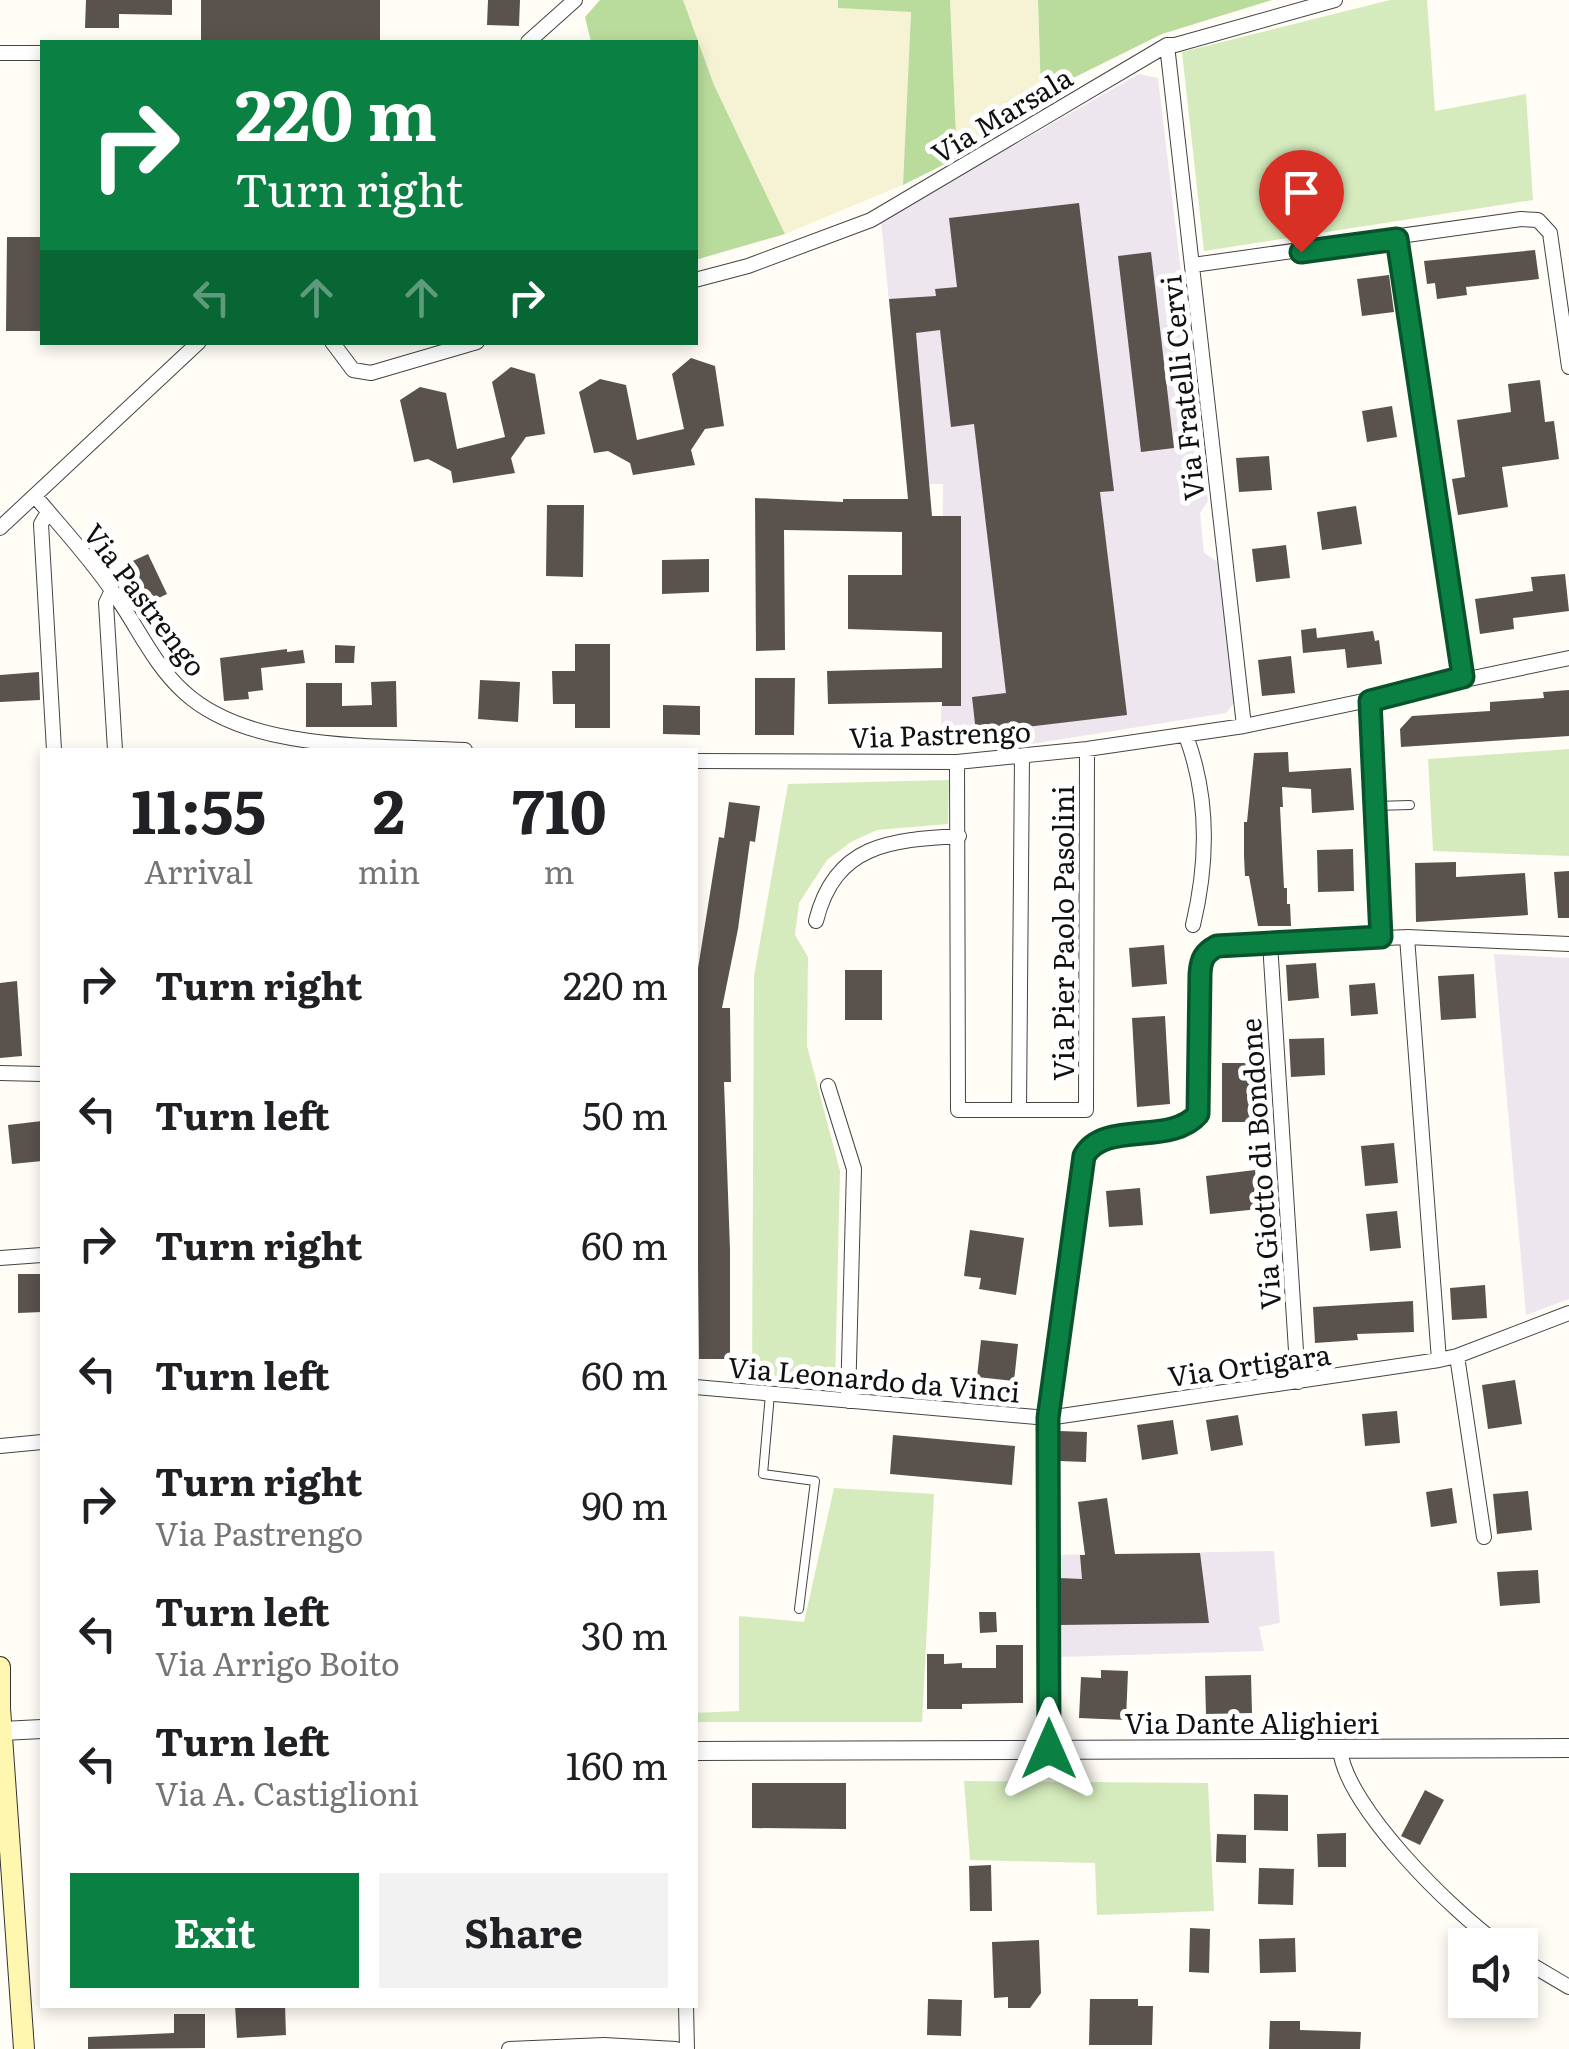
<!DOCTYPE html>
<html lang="en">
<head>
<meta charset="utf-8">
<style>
	:root { --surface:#fff; --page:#f2f2f2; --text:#202124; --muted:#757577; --accent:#0b8043 }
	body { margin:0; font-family:Literata,serif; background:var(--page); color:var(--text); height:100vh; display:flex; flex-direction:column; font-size:38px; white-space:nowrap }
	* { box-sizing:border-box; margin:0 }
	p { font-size:32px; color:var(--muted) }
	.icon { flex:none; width:55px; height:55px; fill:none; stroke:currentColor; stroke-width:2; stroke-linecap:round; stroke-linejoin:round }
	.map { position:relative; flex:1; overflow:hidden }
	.drawer { position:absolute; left:40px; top:748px; width:658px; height:1260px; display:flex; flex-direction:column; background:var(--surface); border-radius:0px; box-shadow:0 5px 15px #0003 }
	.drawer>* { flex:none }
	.top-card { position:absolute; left:40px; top:40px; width:658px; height:305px; border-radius:0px; box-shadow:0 5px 15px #0003; background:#0b8043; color:#fff; overflow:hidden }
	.fabs { position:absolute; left:1448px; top:1928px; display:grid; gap:20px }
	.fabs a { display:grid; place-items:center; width:90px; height:90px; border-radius:0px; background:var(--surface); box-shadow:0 5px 15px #0003; font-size:50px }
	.pin { position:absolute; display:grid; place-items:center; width:85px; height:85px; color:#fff; margin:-102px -42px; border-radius:50% 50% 50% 0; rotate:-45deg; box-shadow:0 0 10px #0007 }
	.pin .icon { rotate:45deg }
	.me { position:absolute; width:110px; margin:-55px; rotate:0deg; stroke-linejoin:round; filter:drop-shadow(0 0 8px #0008) }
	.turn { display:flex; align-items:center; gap:35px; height:210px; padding:0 30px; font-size:45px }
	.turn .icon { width:130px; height:130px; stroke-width:2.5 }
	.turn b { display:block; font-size:70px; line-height:85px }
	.lanes { display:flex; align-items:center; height:95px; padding:0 30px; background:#0003; justify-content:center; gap:50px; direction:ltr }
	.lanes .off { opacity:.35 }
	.eta { display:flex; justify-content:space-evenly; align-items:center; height:170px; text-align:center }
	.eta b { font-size:60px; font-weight:700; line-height:70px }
	.button { display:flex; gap:20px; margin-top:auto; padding:20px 30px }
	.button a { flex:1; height:115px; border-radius:0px; background:var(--accent); color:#fff; font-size:40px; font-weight:700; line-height:115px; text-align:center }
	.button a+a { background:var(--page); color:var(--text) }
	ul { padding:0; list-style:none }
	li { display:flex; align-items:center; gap:30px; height:130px; padding:0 30px }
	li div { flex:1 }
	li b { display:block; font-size:38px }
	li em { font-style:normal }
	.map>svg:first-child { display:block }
	.industrial { fill:#eee6ef }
	.farmland { fill:#f6f3d4 }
	.green { fill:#d5ebbd }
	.forest { fill:#b9dc9c }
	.building { fill:#5a524d }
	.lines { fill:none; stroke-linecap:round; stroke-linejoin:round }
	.service-casing { stroke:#444; stroke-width:10 }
	.minor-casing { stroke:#444; stroke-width:16 }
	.tertiary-casing { stroke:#444; stroke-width:20 }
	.secondary-casing { stroke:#333; stroke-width:22 }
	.service { stroke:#fff; stroke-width:8 }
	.minor { stroke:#fff; stroke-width:14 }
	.tertiary { stroke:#fff; stroke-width:18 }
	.secondary { stroke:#fff6b0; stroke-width:20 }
	.route-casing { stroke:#07532c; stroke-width:25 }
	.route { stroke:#0b8043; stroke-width:18 }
	.labels { text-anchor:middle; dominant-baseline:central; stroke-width:10; stroke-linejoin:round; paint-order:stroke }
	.street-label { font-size:28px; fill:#111; stroke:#fff }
</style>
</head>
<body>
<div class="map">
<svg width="1569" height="2049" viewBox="0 0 1569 2049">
	<rect width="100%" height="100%" fill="#fffdf5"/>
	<path class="industrial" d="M1139 74 1158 78 1208 501 1200 513 1204 553 1219 563 1235 702 1226 713 1013 747 1004 738 941 735 943 484H907L881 221Z
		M1494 954 1569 958V1299L1526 1315Z
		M1274 1551 1280 1623 1259 1627 1264 1651 1060 1657 1056 1555Z"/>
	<path class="farmland" d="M683 0H838L839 8 911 12 903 185 785 234 714 85Z
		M950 0H1038L1041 94 957 158Z"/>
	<path class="green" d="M1390 0H1427L1435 111 1526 94 1533 200 1204 251 1182 52Z
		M1569 749V856L1433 851 1428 759Z
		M949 780 948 824 877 830 851 842 827 860 799 903 795 935 808 957 807 1046 840 1171 835 1383 752 1378 754 976 788 784Z
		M834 1488 934 1494 922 1722H695V1713L739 1711V1616L804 1622Z
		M964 1781 1208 1783 1214 1911 1097 1915 1095 1863 970 1860Z"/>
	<path class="forest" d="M600 0H683L714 85 785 234 695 260V42H591L585 17Z
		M838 0H950L957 158 903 185 911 12 838 8Z
		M1038 0H1272L1162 34 1041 94Z"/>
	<path class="building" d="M86 0H172V15L119 14V28H85Z
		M201 0H380V42H201Z
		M488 0H520L519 26 487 25Z
		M1079 203 1114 491 1100 492 1127 715 976 733 972 697 1006 693 974 424 951 427 940 330 916 333 932 516H961V706H942V702L828 704 827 671 942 668V632L848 629V575H902V532L784 530 785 650 756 651 755 498 843 502V499H908L889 299 936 296 935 289 957 287 949 218Z
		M7 237H42V331H6Z
		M1535 250 1539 279 1466 287 1467 295 1437 299 1435 283 1427 284 1424 261Z
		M1151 252 1174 448 1141 452 1118 256Z
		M1389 275 1394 312 1362 316 1357 279Z
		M691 358 715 366 724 426 705 429 691 450 695 465 633 475 630 463 608 451 594 453 579 392 600 379 626 385 637 440 684 429 672 374Z
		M511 367 535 374 545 434 526 437 511 458 515 473 453 483 451 471 428 459 414 462 400 400 420 387 446 393 457 449 505 437 492 382Z
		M1540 380 1545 422 1554 421 1559 459 1502 467 1508 507 1458 515 1452 479 1465 477 1457 420 1511 412 1508 384Z
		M1392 406 1397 437 1367 442 1362 411Z
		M1269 456 1272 490 1239 492 1236 458Z
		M547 505H584L583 577 546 576Z
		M1356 506 1362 544 1322 550 1317 512Z
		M1286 545 1290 578 1256 582 1252 549Z
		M148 554 167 594 144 605 124 565Z
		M709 559V592L662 594V560Z
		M1565 574 1569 611 1513 618 1514 629 1480 634 1475 599 1533 591 1531 577Z
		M1316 628 1317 638 1373 631 1375 641 1379 640 1382 664 1347 668 1345 649 1303 653 1301 630Z
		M575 644H610V728H575V704H553L552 671H575Z
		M335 645 355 646 354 663H335Z
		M287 649V652L303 650 305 663 261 668 263 690 248 692 249 699 224 701 220 658Z
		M1291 656 1295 693 1262 696 1258 660Z
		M39 672 40 700 0 702V675Z
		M755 678H795L794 735H755Z
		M480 680 520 682 518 722 478 719Z
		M396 681 397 727H306V683H342V706L372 705 371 682Z
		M1569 690V736L1401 747 1400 729 1412 716 1490 711V702L1544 698 1543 692Z
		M663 705 700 706V735L663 734Z
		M1288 752 1289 772 1351 768 1354 810 1312 813 1311 789 1282 787 1283 807H1280L1284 888H1287V904H1290L1291 926H1258L1249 876H1245L1244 856V822H1247L1254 753Z
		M729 802 760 806 755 842 750 841 738 929 722 1008H730L731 1082H724L730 1250V1359H699L695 987 719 837 724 838Z
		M1353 849 1354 891 1318 892 1317 850Z
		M1456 862V877L1525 873 1528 915 1416 922 1415 863Z
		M1569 871V918H1558L1554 872Z
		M1164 945 1167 984 1132 987 1129 948Z
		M1316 963 1319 998 1288 1001 1286 965Z
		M845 970H882V1020H845Z
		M1474 974 1476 1018 1441 1020 1438 976Z
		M17 981 22 1056 0 1058V983Z
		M1375 983 1378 1014 1351 1016 1349 985Z
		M1165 1016 1170 1104 1137 1107 1132 1018Z
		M1324 1038 1325 1075 1291 1077 1289 1039Z
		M1222 1063H1262V1122H1222Z
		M42 1121V1161L12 1164 8 1125Z
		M1394 1143 1398 1183 1365 1186 1361 1146Z
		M1255 1170 1259 1209 1210 1214 1206 1176Z
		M1140 1188 1143 1225 1109 1227 1106 1191Z
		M1397 1211 1401 1248 1370 1251 1366 1214Z
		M970 1230 1024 1238 1016 1295 979 1289 981 1278 964 1276Z
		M18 1274H42V1312L18 1313Z
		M1485 1285 1487 1318 1452 1320 1450 1288Z
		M1413 1301 1414 1332 1357 1334 1358 1340 1315 1343 1313 1307Z
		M981 1340 1018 1344 1014 1381 977 1377Z
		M1515 1380 1522 1424 1488 1429 1482 1385Z
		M1397 1411 1400 1443 1365 1446 1362 1414Z
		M1238 1415 1243 1445 1211 1451 1206 1420Z
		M1173 1420 1178 1454 1142 1460 1137 1425Z
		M1059 1431 1087 1432 1086 1462 1059 1461Z
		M893 1435 1015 1446 1012 1485 890 1474Z
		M1452 1488 1457 1523 1431 1527 1426 1492Z
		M1528 1491 1532 1530 1497 1534 1493 1494Z
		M1107 1498 1115 1554 1200 1553 1209 1623 1059 1625V1578L1082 1579 1080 1555H1085L1078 1502Z
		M1538 1570 1540 1603 1500 1606 1497 1572Z
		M979 1612H996L997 1632 980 1633Z
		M996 1645H1023V1703L962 1704V1709H927V1654H944V1664L962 1663V1668H996Z
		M1101 1670 1128 1671 1126 1720 1079 1718 1081 1677 1101 1678Z
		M1251 1675 1252 1713 1206 1714 1205 1676Z
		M752 1783H846V1829L752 1828Z
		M1425 1790 1444 1800 1420 1845 1401 1836Z
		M1254 1794 1288 1795V1831L1254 1830Z
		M1346 1833V1867H1318L1317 1834Z
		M1217 1834 1246 1835V1863L1216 1862Z
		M991 1865 992 1911H970L969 1866Z
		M1259 1868 1294 1869 1293 1905 1258 1904Z
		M1190 1928 1210 1929 1209 1973 1189 1972Z
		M1295 1938 1296 1972 1260 1973 1259 1939Z
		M1039 1940 1041 1993 1030 2008H1008V1997L994 1998 992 1942Z
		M928 1999 962 2000 961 2036 927 2035Z
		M1090 1999H1138V2006H1153L1152 2045H1089Z
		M235 2005H285L286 2035 237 2038Z
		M174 2014H205V2048L88 2049V2037L174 2033Z
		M1270 2021H1300V2030L1361 2032 1360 2049H1269Z"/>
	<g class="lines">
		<defs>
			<path id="service" d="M1375 806 1410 805
				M770 1394 763 1474 815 1481 799 1609"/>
			<path id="minor" d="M528 42 575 0
				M1167 45 1244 726
				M0 53H42
				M1397 239 1463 677
				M1193 265 1521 219 1538 220 1550 233 1569 367
				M695 280 748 266 871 220 1167 45H1175L1335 0
				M332 342 353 370 371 373 477 342
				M35 496C61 527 90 558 113 592 137 625 153 664 184 692 250 753 380 745 465 750
				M48 512 41 524 54 750
				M0 528 199 342
				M112 590 106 603 115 750
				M1371 701 1381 937
				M1186 736C1209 797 1208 862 1193 925
				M695 761 957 762 1087 749 1244 726 1569 658
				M957 762 958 1110H1086L1087 749
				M816 921C835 844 890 840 959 836
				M1407 937 1439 1360
				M1270 943 1298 1382
				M0 1073 42 1074
				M828 1086 854 1169 848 1401
				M1019 1109 1022 756
				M0 1258 42 1255
				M1457 1356 1484 1537
				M695 1387 1048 1418 1439 1360 1457 1356 1569 1313
				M0 1446 42 1442
				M1049 1749 1048 1418 1079 1170C1082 1163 1083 1154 1088 1148 1110 1123 1172 1144 1198 1114L1200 961 1207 952 1217 946 1407 937 1569 944
				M1340 1749C1345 1806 1453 1912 1500 1945
				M1520 1958 1569 1987
				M686 2005 687 2049
				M509 2049 604 2045 676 2049"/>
			<path id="tertiary" d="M2 1731 42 1729
				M695 1751 1569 1748"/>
			<path id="secondary" d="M0 1667V1707
				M0 1708 24 2049"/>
		</defs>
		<use href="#service" class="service-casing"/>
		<use href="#minor" class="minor-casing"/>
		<use href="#tertiary" class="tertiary-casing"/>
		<use href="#secondary" class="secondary-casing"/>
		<use href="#service" class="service"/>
		<use href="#minor" class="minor"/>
		<use href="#tertiary" class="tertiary"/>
		<use href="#secondary" class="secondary"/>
	</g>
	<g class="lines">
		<defs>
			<path id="route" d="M1049 1749 1048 1418 1084 1156C1104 1120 1171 1146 1198 1114L1200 974C1201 959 1204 953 1217 946L1381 937 1370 701 1463 677 1397 239 1301 252"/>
		</defs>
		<use href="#route" class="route-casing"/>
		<use href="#route" class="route"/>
	</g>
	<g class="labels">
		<g class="street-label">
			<text transform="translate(1001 114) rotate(-31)">Via Marsala</text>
			<text transform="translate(1181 388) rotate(-96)">Via Fratelli Cervi</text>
			<text transform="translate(146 599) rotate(53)">Via Pastrengo</text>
			<text transform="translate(940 733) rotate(-2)">Via Pastrengo</text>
			<text transform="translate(1062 933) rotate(-90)">Via Pier Paolo Pasolini</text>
			<text transform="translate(1259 1164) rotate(-94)">Via Giotto di Bondone</text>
			<text transform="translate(1249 1364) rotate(-8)">Via Ortigara</text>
			<text transform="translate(874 1378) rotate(5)">Via Leonardo da Vinci</text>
			<text x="1252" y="1722">Via Dante Alighieri</text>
		</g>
	</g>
</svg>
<div class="fabs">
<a><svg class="icon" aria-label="sound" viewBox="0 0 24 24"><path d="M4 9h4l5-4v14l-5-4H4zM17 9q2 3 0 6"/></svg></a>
</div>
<div class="pin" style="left:1301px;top:252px;background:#d93025"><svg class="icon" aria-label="arrive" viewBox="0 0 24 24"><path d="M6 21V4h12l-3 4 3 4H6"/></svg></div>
<svg class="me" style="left:1049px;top:1749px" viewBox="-20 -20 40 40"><path d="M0-17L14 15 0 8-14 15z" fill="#0b8043" stroke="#fff" stroke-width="4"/></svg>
<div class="top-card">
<div class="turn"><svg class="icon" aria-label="right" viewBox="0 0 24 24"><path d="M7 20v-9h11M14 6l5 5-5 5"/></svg><div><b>220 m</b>Turn right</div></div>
<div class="lanes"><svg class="icon off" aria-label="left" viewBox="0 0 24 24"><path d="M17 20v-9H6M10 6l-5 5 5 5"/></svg><svg class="icon off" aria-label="ahead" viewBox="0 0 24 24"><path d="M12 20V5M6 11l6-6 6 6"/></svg><svg class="icon off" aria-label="ahead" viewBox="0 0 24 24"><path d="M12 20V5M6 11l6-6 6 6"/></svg><svg class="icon" aria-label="right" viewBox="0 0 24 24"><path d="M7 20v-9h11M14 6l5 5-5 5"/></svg></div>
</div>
<section class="drawer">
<div class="eta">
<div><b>11:55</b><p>Arrival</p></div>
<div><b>2</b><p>min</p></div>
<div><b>710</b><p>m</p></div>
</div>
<ul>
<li><svg class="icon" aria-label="right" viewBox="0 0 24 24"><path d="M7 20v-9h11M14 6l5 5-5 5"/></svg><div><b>Turn right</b></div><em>220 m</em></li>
<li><svg class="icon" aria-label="left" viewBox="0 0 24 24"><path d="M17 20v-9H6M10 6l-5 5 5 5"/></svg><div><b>Turn left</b></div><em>50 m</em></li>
<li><svg class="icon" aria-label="right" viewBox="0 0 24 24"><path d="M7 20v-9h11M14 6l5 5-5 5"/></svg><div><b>Turn right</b></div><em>60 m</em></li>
<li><svg class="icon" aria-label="left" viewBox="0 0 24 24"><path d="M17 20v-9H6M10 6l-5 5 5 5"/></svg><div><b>Turn left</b></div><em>60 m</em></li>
<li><svg class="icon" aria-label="right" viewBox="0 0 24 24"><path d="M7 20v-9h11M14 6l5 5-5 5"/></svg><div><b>Turn right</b><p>Via Pastrengo</p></div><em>90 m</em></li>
<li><svg class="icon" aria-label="left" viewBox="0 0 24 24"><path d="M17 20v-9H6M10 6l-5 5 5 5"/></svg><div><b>Turn left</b><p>Via Arrigo Boito</p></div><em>30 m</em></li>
<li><svg class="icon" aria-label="left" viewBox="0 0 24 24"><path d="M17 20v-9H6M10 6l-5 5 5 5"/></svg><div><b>Turn left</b><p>Via A. Castiglioni</p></div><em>160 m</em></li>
</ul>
<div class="button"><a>Exit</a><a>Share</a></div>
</section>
</div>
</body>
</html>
